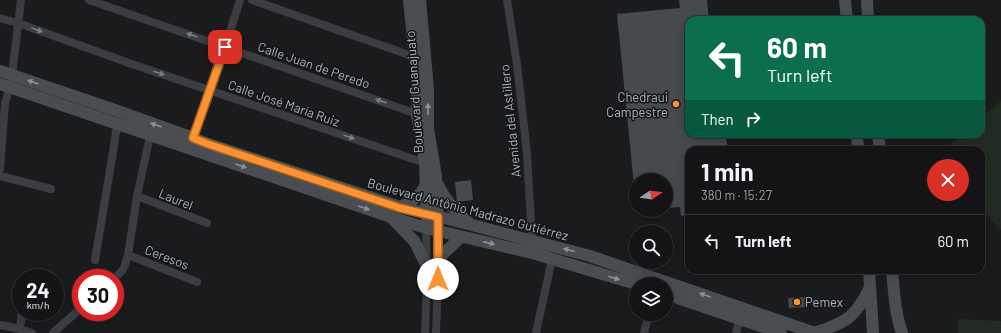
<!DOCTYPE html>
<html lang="en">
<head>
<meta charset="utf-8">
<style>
	:root { --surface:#141416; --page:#212123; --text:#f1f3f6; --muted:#9d9ea1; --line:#333335 }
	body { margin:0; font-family:Barlow,sans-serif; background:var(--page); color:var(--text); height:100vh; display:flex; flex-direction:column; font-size:15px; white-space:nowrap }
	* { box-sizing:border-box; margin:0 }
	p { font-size:13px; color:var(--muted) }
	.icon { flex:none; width:22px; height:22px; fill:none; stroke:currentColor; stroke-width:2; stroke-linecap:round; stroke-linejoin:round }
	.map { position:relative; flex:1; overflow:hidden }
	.sheet { position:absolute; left:685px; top:146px; width:300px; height:128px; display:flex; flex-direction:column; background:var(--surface); border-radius:12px; box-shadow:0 2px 10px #0003,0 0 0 1px var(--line) }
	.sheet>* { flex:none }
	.top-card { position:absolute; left:685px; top:16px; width:300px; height:122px; border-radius:12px; box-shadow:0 2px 10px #0003,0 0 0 1px var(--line); background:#0b6e4f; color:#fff; overflow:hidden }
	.needle { width:26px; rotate:77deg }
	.buttons { position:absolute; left:629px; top:173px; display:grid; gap:8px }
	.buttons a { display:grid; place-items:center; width:44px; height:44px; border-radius:50%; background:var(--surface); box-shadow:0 2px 10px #0003,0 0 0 1px var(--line); font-size:20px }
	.speed { position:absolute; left:12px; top:269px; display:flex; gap:8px; font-size:20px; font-weight:700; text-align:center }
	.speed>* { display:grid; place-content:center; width:52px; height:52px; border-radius:50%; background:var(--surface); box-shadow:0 2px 10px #0003,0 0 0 1px var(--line); line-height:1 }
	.speed small { font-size:10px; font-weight:400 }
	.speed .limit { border:6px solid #d22; background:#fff; color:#111 }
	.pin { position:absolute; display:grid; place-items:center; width:34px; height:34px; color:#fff; margin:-17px; border-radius:8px; box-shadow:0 2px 6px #0006 }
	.me { position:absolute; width:44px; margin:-22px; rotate:0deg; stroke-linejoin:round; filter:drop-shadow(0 0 3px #0008) }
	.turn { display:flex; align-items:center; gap:14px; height:84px; padding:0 16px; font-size:18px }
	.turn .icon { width:52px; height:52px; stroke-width:2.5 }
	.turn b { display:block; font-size:28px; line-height:34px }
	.then { display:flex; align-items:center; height:38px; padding:0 16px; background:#0003; gap:8px; font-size:15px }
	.round { display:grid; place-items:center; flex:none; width:42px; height:42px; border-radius:21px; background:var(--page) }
	.summary { display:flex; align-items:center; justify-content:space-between; height:68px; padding:0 16px }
	h1 { font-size:24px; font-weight:700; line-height:30px }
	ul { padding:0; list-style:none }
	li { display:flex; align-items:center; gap:12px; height:52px; padding:0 16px; border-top:1px solid var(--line) }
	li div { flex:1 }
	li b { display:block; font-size:15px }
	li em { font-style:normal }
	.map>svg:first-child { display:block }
	.green { fill:#222b22 }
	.building { fill:#46494d }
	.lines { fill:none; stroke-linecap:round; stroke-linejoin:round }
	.street { stroke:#3b3d42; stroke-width:8 }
	.secondary { stroke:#494d52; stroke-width:12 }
	.oneway { fill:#797e86 }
	.oneway2 { fill:#899098 }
	.route-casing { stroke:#a36022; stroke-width:10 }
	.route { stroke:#fb9334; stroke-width:7 }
	.poi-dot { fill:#fb9334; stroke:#151518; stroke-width:1.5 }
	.labels { text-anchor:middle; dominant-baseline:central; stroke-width:3; stroke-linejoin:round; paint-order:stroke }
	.street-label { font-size:13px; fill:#acb4bd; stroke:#151518 }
	.poi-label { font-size:13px; fill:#acb4bd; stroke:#151518; text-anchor:end }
</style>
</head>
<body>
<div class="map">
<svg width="1001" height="333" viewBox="0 0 1001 333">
	<rect width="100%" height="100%" fill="#1a1b1d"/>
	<path class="green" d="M1001 101V230L981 209V150H944L963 134H981V118Z
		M958 319 1001 321V333H958Z"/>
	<path class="building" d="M679 0H707L709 20H689V134H729L730 137 726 138 728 150H689V215L681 216 680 207 666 208V180H636V195L635 196 617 14 680 8Z
		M471 180 473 200 457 202 455 182Z
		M805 297 806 307 789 308 788 298Z"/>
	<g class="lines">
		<path class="street" d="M89 0 417 114
			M252 0 415 57
			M507 0 517 64 527 153 532 240
			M0 18 18 23 129 63 425 163
			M192 141 225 47 240 0
			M0 169 5 104 12 75 21 0
			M0 176 51 189
			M137 196 207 223
			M128 255 197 282
			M95 260 114 146 117 124
			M115 278 122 271 125 265 128 255 137 196 150 136
			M0 325 20 329 32 333
			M20 329 22 312
			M53 333 81 308
			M425 333 427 278 426 228
			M436 333 438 279V231
			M536 333 552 259
			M644 333 649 314
			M736 333 741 314"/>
		<path class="secondary" d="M409 0 418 86 417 114 425 163 427 222
			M420 0 428 89V129L436 176 438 224
			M845 0 847 20
			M867 0 868 20
			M0 71 115 110 193 138 208 144 400 207 472 225 590 256 815 333
			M0 84 391 217 426 228 532 253 636 284
			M857 134 858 150
			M878 134 880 150
			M438 185C445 201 456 212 469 223
			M400 207C411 203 420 196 426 185
			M393 219 415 242 427 267
			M438 262 444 253 461 237
			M869 270 873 333
			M892 270C894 291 895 313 902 333
			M666 294 781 333
			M814 333C846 323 856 317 870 287"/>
	</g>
	<defs><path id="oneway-solid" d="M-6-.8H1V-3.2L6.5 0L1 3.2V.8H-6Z"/></defs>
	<g class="oneway">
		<use href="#oneway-solid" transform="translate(37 30) rotate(21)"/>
		<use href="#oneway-solid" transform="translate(192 35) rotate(-161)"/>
		<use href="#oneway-solid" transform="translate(159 73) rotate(18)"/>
		<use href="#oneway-solid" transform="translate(381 101) rotate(-161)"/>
		<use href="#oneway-solid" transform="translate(349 137) rotate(19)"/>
	</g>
	<g class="oneway2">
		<use href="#oneway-solid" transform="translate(33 82) rotate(-161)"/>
		<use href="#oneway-solid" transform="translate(428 109) rotate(-90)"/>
		<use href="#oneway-solid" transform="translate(156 125) rotate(-160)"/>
		<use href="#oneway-solid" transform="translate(241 166) rotate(19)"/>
		<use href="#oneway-solid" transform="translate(364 208) rotate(19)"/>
		<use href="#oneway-solid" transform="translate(489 243) rotate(13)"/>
		<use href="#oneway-solid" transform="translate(569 250) rotate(-165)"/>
		<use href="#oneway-solid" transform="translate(614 278) rotate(17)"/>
		<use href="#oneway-solid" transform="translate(705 295) rotate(-161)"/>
	</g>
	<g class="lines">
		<defs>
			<path id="route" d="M225 47 193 138 208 144 400 208 438 217V279"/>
		</defs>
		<use href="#route" class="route-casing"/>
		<use href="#route" class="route"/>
	</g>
	<g class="poi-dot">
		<circle cx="676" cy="104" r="4"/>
		<circle cx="797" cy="302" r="4"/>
	</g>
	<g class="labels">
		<g class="street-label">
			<text transform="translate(314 65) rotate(19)">Calle Juan de Peredo</text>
			<text transform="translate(414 92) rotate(-94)">Boulevard Guanajuato</text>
			<text transform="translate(284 103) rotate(19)">Calle José María Ruiz</text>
			<text transform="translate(510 121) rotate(-96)">Avenida del Astillero</text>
			<text transform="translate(176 199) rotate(22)">Laurel</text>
			<text transform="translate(468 209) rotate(15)">Boulevard Antônio Madrazo Gutiérrez</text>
			<text transform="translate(167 257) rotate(21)">Ceresos</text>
		</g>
		<g class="poi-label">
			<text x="668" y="97">Chedraui<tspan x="668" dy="15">Campestre</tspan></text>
			<text x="805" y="302" text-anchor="start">Pemex</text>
		</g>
	</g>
</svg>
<div class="buttons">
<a><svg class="needle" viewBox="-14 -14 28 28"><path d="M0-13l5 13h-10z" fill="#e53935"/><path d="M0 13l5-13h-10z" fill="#9d9ea1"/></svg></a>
<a><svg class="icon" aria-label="search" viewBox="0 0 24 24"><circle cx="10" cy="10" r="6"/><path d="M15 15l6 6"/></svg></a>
<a><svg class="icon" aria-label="layers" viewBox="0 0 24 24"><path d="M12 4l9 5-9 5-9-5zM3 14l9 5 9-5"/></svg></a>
</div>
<div class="speed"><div>24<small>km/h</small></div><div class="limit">30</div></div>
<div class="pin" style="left:225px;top:47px;background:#d93025"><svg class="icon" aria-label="arrive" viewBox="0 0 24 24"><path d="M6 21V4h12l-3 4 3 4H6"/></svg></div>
<svg class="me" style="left:438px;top:279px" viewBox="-20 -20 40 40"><circle r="19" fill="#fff"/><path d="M0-13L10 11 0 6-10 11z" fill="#fb9334"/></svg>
<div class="top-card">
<div class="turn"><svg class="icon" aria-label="left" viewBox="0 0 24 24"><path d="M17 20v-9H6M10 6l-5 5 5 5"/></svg><div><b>60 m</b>Turn left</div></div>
<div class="then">Then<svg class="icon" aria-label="right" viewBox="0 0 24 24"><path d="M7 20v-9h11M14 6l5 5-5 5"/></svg></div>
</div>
<section class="sheet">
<div class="summary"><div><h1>1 min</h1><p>380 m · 15:27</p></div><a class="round" style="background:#d93025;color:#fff"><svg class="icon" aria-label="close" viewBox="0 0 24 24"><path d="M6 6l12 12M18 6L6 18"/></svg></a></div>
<ul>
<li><svg class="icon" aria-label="left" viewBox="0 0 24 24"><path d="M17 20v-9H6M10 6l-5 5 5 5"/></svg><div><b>Turn left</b></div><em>60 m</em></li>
</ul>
</section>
</div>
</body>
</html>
